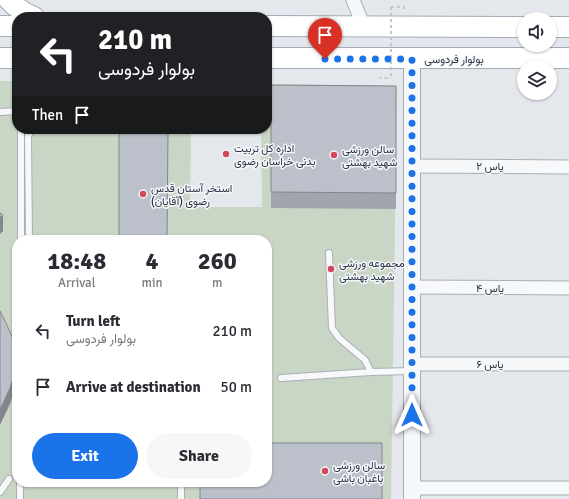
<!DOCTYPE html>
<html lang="en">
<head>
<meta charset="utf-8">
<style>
	:root { --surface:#fff; --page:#f7f7f7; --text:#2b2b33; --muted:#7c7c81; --accent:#1a73e8 }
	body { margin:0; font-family:Signika,Vazirmatn,sans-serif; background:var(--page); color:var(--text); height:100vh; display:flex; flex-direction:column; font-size:15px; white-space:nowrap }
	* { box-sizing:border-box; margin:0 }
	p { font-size:13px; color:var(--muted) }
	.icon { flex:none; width:22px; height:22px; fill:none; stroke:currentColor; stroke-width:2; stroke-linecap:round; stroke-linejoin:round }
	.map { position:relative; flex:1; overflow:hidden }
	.side { position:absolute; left:12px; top:235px; width:260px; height:252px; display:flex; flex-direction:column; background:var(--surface); border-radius:16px; box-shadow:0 1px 3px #0004 }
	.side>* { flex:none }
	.hud { position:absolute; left:12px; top:12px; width:260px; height:122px; border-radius:16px; box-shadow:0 1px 3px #0004; background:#202124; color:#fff; overflow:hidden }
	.controls { position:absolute; left:517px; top:12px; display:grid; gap:8px }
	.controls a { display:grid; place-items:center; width:40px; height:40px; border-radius:50%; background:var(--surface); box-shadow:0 1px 3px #0004; font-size:20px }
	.pin { position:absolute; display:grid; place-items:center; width:34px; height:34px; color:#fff; margin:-41px -17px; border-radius:50% 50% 50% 0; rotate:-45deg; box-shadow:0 0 4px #0007 }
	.pin .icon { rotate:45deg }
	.me { position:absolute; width:44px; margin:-22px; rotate:0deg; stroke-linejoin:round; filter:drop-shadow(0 0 3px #0008) }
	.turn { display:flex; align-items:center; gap:14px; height:84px; padding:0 20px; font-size:18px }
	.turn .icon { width:52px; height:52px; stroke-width:2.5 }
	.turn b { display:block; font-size:28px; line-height:34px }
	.then { display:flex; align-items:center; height:38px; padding:0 20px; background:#0003; gap:8px; font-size:15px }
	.eta { display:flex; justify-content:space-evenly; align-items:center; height:68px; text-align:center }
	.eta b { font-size:24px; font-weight:700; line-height:28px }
	.primary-button { display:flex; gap:8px; margin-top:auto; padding:8px 20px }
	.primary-button a { flex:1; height:46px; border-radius:24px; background:var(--accent); color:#fff; font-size:16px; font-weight:700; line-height:46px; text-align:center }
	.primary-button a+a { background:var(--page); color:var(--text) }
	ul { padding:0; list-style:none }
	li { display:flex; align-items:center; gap:12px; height:56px; padding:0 20px }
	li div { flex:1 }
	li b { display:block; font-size:15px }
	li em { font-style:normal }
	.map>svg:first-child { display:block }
	.green { fill:#c9d6c5; fill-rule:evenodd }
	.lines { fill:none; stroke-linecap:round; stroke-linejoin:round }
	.service-casing { stroke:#a9aeb7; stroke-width:8 }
	.minor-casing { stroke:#a9aeb7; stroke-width:15 }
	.tertiary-casing { stroke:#a9aeb7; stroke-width:18 }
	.primary-casing { stroke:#a3abb8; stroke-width:22 }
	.path { stroke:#c2c5cb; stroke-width:2; stroke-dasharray:3 3; stroke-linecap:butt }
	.service { stroke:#f7f8fa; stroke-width:6 }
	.minor { stroke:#f7f8fa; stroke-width:13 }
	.tertiary { stroke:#f7f8fa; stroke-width:16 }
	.primary { stroke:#fff; stroke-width:20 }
	.path-bridge { stroke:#c2c5cb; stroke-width:2; stroke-dasharray:3 3; stroke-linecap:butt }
	.wall { fill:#a1a5ae }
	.shaded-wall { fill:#83868d }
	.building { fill:#bbc0ca; stroke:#83868d }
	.route { stroke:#1a73e8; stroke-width:7; stroke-dasharray:0 12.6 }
	.poi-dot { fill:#d1495b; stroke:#f4f6f9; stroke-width:1.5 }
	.labels { text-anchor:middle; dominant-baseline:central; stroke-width:3; stroke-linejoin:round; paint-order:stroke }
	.street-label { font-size:11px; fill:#2b3445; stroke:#f4f6f9 }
	.poi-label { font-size:11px; fill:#2b3445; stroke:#f4f6f9; text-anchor:start }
</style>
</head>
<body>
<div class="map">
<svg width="569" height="499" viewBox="0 0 569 499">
	<rect width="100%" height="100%" fill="#e4e7ec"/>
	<path class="green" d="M0 81H17V129H191L190 207H262L261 129H267V84L397 86 391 499H0ZM17 240H267V482H17Z"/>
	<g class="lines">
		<defs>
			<path id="service" d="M0 112 17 111
				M21 240V129
				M29 240 28 136 32 129
				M329 253 332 328 339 338 365 360 371 372
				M281 378 371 372 412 371
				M181 482V499
				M0 492 9 479
				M20 499V482"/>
			<path id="minor" d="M353 0 364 27
				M412 166 569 167
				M412 287 569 288
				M412 364H569
				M412 488H569"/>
			<path id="tertiary" d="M412 59V499"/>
			<path id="primary" d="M9 0C16 8 24 13 34 17
				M0 26H17
				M267 26 524 27
				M550 27H569
				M0 58H17
				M267 58H569"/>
		</defs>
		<use href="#service" class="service-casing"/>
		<use href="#minor" class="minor-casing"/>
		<use href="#tertiary" class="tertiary-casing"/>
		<use href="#primary" class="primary-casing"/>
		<path class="path" d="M391 7H404V10
			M381 77 380 78H391"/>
		<use href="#service" class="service"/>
		<use href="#minor" class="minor"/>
		<use href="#tertiary" class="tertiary"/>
		<use href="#primary" class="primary"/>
		<path class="path-bridge" d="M391 7V78"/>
	</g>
	<path class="wall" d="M271 85 396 86V209L271 208Z"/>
	<path class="shaded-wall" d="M3 215V231L0 234V218Z
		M14 358V391L10 404 0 425V410Z"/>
	<path class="building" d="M271 85 396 86V193L271 192Z
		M119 131H168L167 240H119Z
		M0 213 3 215 0 218Z
		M0 311 6 323 13 339 14 358V375L10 388 0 410Z
		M267 443H382V499H200V482H267Z"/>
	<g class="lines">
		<path class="route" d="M325 59H412V415"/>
	</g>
	<g class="poi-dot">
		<circle cx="226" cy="154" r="4"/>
		<circle cx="334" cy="155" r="4"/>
		<circle cx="143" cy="194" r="4"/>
		<circle cx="331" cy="269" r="4"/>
		<circle cx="325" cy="471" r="4"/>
	</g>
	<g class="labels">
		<g class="street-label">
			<text x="454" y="59">بولوار فردوسی</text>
			<text x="490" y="166">یاس ۲</text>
			<text x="490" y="288">یاس ۴</text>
			<text x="490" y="364">یاس ۶</text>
		</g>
		<g class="poi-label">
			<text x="234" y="148">اداره کل تربیت<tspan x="234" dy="13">بدنی خراسان رضوی</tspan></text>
			<text x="342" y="149">سالن ورزشی<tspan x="342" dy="13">شهید بهشتی</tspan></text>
			<text x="151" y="188">استخر آستان قدس<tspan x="151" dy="13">رضوی (آقایان)</tspan></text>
			<text x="339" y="263">مجموعه ورزشی<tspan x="339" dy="13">شهید بهشتی</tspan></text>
			<text x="333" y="465">سالن ورزشی<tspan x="333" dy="13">باغبان باشی</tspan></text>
		</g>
	</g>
</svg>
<div class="controls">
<a><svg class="icon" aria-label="sound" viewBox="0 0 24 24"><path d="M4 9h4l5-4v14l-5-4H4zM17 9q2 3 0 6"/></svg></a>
<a><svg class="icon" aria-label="layers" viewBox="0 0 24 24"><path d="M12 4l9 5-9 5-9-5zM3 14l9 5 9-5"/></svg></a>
</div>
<div class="pin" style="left:325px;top:59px;background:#d93025"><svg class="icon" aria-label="arrive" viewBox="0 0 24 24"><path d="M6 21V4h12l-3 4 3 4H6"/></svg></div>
<svg class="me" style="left:412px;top:415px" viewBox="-20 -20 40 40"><path d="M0-17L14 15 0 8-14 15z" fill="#1a73e8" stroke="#fff" stroke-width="4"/></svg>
<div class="hud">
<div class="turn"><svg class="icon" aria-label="left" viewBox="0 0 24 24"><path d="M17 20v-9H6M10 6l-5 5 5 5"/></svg><div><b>210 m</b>بولوار فردوسی</div></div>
<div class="then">Then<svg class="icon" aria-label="arrive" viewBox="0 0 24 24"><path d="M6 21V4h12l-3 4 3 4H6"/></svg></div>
</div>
<section class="side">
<div class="eta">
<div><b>18:48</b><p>Arrival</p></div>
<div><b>4</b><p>min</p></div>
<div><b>260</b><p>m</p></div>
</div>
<ul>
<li><svg class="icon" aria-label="left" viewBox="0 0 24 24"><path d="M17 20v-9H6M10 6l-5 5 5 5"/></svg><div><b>Turn left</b><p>بولوار فردوسی</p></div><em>210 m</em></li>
<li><svg class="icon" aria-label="arrive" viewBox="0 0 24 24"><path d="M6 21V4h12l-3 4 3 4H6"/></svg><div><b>Arrive at destination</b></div><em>50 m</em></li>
</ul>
<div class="primary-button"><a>Exit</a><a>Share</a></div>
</section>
</div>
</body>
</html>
